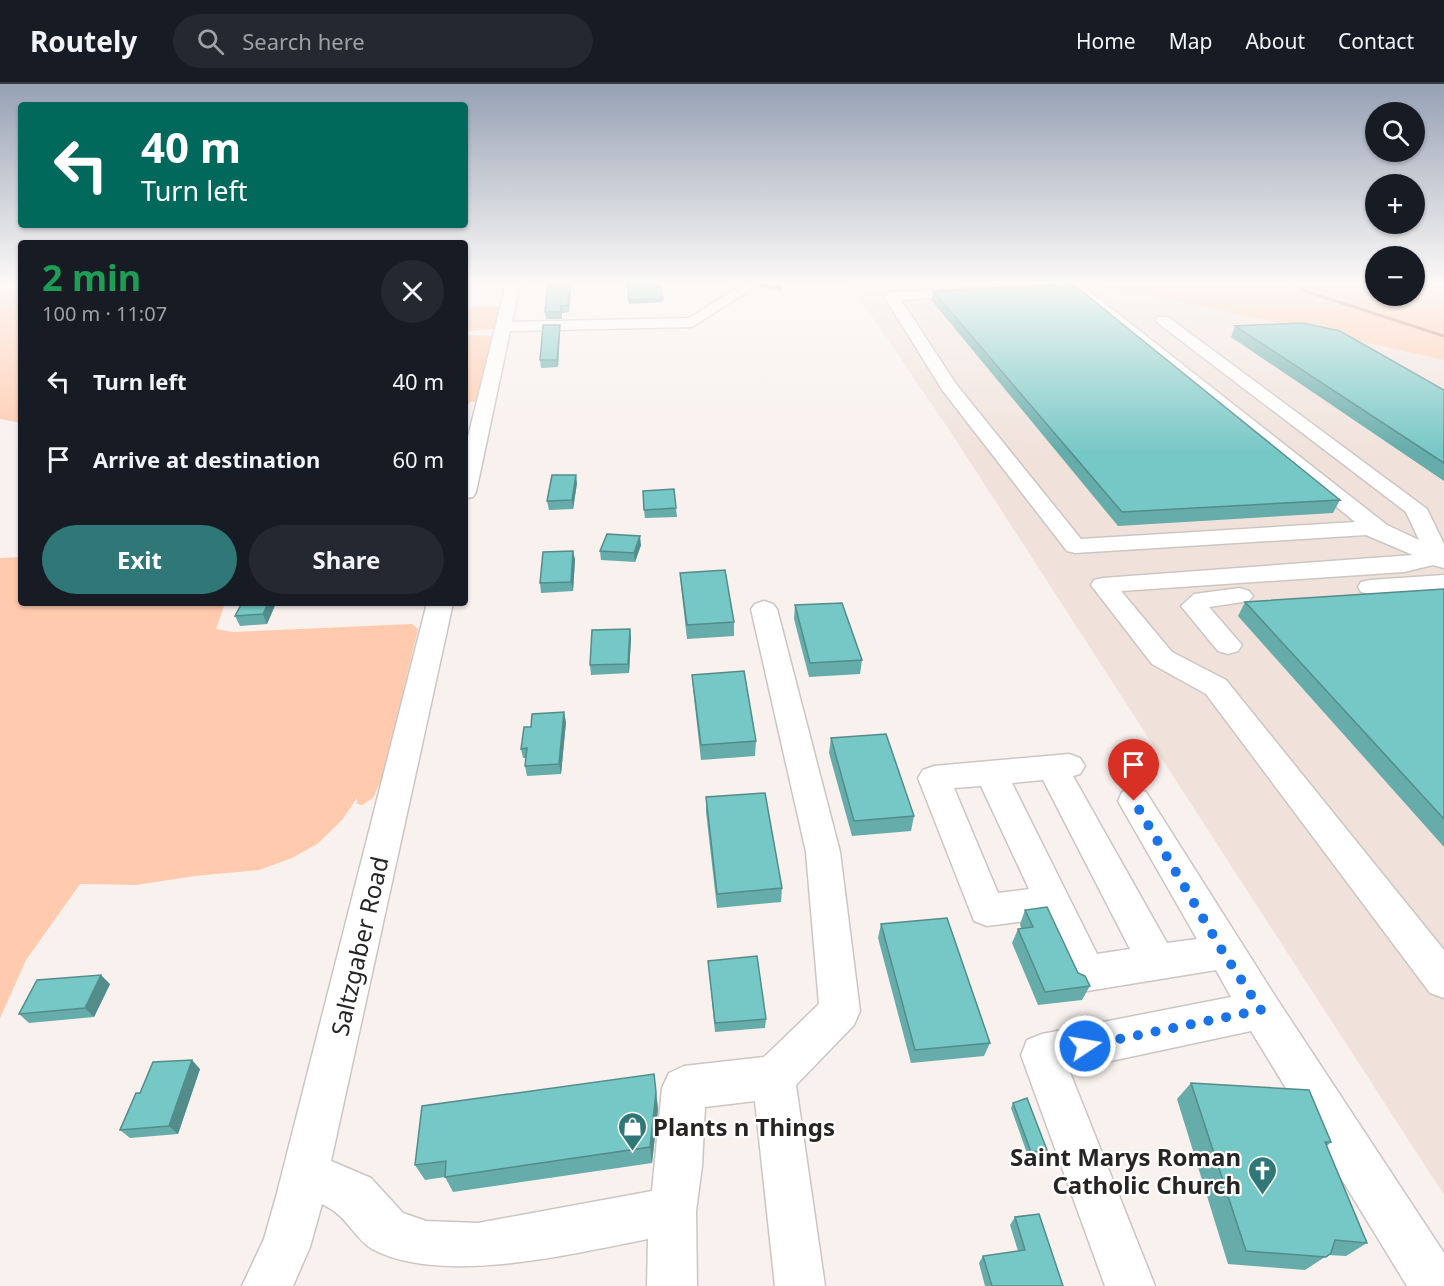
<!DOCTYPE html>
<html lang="en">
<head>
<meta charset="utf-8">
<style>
	:root { --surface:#171b24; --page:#242831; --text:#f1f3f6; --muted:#9ea1a6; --line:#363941; --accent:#2f7877 }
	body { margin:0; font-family:"Noto Sans",sans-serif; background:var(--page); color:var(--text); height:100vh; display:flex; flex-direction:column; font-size:22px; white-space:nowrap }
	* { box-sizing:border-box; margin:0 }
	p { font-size:20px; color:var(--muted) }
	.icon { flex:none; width:33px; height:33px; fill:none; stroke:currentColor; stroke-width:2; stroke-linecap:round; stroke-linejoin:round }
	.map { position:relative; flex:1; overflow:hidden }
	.sheet { position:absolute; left:18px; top:156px; width:450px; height:366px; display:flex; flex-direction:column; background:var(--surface); border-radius:6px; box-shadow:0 2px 4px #0004 }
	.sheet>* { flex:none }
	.banner { position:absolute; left:18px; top:18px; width:450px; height:126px; border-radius:6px; box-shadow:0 2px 4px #0004; background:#00695c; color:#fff; overflow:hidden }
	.fabs { position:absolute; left:1365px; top:18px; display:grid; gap:12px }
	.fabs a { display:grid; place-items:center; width:60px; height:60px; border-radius:50%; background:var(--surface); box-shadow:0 2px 4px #0004; font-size:30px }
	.pin { position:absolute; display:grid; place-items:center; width:51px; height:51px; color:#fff; margin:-62px -26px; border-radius:50% 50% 50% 0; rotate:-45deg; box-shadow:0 0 6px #0007 }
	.pin .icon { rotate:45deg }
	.me { position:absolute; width:66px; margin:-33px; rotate:78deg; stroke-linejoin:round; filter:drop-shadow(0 0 4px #0008) }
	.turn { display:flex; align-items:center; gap:21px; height:126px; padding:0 24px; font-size:27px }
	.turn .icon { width:78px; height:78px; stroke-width:2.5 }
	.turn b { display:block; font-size:42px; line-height:51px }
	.round { display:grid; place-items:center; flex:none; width:63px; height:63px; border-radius:32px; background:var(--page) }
	.overview { display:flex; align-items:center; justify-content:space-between; height:102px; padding:0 24px }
	h1 { font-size:36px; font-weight:700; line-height:45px; color:#1e9e55 }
	.primary-button { display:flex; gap:12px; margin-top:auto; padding:12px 24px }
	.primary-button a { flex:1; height:69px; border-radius:36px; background:var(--accent); color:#fff; font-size:24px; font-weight:700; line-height:69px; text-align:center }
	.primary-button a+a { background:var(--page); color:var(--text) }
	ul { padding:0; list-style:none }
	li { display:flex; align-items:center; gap:18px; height:78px; padding:0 24px }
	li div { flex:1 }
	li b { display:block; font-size:22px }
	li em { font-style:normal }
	header { display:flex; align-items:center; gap:36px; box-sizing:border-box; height:84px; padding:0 30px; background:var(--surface); border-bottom:2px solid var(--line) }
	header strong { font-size:28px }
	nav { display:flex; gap:33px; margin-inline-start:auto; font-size:21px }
	.search { width:420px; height:54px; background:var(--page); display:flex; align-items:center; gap:15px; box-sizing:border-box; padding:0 21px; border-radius:33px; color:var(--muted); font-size:22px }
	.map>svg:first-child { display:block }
	.built { fill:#f0e2db }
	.green { fill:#ffcaad }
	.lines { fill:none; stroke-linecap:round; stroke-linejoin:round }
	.stream { stroke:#bc8567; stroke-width:3 }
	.minor-casing { stroke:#ccc6c3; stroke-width:3 }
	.minor { fill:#fff; fill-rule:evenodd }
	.wall { fill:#65acaa }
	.shaded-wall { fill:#538c8b }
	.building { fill:#76c8c6; stroke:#538c8b; stroke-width:1.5 }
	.route { stroke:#1a73e8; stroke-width:10; stroke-dasharray:0 18 }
	.labels { text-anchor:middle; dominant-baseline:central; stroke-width:4.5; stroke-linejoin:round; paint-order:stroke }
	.near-street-label { font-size:24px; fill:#272524; stroke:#fff }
	.near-poi-label { font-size:24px; font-weight:bold; fill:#272524; stroke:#fff; text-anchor:start }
</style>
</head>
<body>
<header>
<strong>Routely</strong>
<div class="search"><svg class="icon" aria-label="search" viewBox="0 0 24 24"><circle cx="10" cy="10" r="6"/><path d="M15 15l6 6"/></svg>Search here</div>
<nav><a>Home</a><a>Map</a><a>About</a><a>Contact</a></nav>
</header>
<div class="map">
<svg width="1444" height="1202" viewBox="0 0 1444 1202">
	<rect width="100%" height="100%" fill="#f8f1ee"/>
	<path class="built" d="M850 200H1095L1104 205 1156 212 1444 276V1111L950 347Z"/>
	<path class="green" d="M1095 200H1279L1307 209 1285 200H1375L1376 212H1414L1415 200H1444V276L1156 212 1104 205Z
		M0 204H21V339L0 335Z
		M474 222 503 223 495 245 465 247V228Z
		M465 251 495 252 480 317 470 318 465 323Z
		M21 473V519H225L216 545 233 548 412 540 418 545 383 692 373 714 362 721 357 720V714L342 736 317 760 292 774 259 786 195 792 136 801 80 800 26 876 0 934V474Z"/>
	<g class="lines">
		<path class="stream" d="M1302 206 1444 252"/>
		<defs>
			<path id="minor" d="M506 200H520L512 238 689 234 743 200H759L692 243 510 247 476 408 473 413 465 414V365Z
				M1080 200 1387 441 1419 456 1406 428 1158 239 1155 236 1158 233H1168L1427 425 1444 460V484L1433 481 1404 488 1121 507 1172 568 1226 596 1444 866V914L1430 909 1206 610 1152 580 1091 501 1094 496 1103 494 1413 471 1366 451 1075 469 1067 467 943 307 884 212 891 208 977 204 979 207 972 211 901 216 956 300 1081 455 1355 438 1077 208 1039 209 1032 205 1039 201Z
				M1444 491V505L1370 510 1361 508 1358 503 1361 498 1370 496Z
				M1240 504 1249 507 1253 512 1249 517 1209 523 1242 561 1238 567 1228 570 1218 567 1181 522 1194 510Z
				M764 517 773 520 777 525 840 768 860 927 854 941 796 1001 825 1202H775L755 1017 705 1023 702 1082 696 1127 697 1202H647L648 1155C571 1170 441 1202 372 1165 352 1152 349 1133 322 1120L310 1163 293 1202H242L264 1155 276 1113 427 519H453L331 1077 371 1094 403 1129 426 1137 478 1139 652 1107 662 1004 669 989 684 982 764 973 819 920 806 768 751 525 755 520Z
				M1069 670 1080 674 1085 682 1080 690 1073 692 1167 859 1197 855 1118 717 1122 708 1134 704 1146 708 1275 912 1444 1169V1202H1407L1251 947 1069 986 1155 1202H1105L1021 971 1027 956 1042 950 1231 913 1216 886 1087 907 1073 902 1042 835 987 842 974 837 918 694 923 686 934 682ZM1043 696 1130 865 1097 870 1012 699ZM981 702 1029 805 998 809 954 704Z"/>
		</defs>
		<use href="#minor" class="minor-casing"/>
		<use href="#minor" class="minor"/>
	</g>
	<path class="wall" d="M627 200 663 215V218L629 220Z
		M760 200H782V207L760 202Z
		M571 204 569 228 562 229V235H546L545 228Z
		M933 207 1340 416 1333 429 1118 442 932 217Z
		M1235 242 1444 306V397L1231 253Z
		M560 248 558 283 541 284 540 276Z
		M577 399 573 425 549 426 547 417Z
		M676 424 677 433 645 434 644 426Z
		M641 461 635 478 601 476 600 467Z
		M573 467 575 476 573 507 541 509 540 499Z
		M680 489 734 538V552L687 555 681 503Z
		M1444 505V763L1238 532 1245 518Z
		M276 519 267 540 240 542 235 532Z
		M795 521 862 576 860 590 809 593 794 535Z
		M630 545 631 554 629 589 591 591 590 581Z
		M692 591 756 657 755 672 701 676 693 605Z
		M566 638 561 690 527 692 525 682 526 674H523L521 665 531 643Z
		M831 654 914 732 911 747 852 752 829 669Z
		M706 713 782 804 781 818 717 824 706 728Z
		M1025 826 1090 902 1082 916 1038 921 1012 859 1018 845 1021 844 1020 840Z
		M881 840 990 959 984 972 911 979 878 854Z
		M708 877 766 935 765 944 715 948Z
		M110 900 94 933 29 939 19 930Z
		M200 985 178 1050 130 1054 120 1046 140 1009Z
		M1191 999 1331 1058 1327 1062 1367 1159 1346 1172 1328 1171 1305 1186 1228 1180 1177 1015Z
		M656 1007 658 1025 652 1079 453 1108 445 1093 425 1096 415 1081Z
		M1013 1019 1047 1066 1044 1070 1028 1072 1011 1024Z
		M1015 1133 1063 1202H985L979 1179 983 1172 1018 1167 1010 1141Z"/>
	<path class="shaded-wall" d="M571 200V204L569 228 568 221Z
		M560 241V248L558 283 557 276Z
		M576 391 577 399 573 425 572 416Z
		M640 452 641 461 635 478 634 469Z
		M573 467 575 476 573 507 571 498Z
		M268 519H276L267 540 263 530Z
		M630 545 631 554 629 589 628 580Z
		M564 628 566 638 561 690 559 680Z
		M101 891 110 900 94 933 85 924Z
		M192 976 200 985 178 1050 169 1042Z
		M654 990 658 1025 652 1079 650 1063Z"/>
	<path class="building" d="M548 200H570L568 221 561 222V228H545Z
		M627 200H660L663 215 629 216Z
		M1073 200 1340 416 1122 428 933 207Z
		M1303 239 1340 247 1444 306V379L1235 242Z
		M543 241H560L557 276H540Z
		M552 391H576L572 416 547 417Z
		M674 405 676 424 644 426 643 407Z
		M607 450 640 452 634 469 600 467Z
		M573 467 571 498 540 499 543 468Z
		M725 486 734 538 687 541 680 489Z
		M1444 505V735L1245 518Z
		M242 519H268L263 530 235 532Z
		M842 519 862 576 810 579 795 521Z
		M630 545 628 580 590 581 592 546Z
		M744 587 756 657 701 661 692 591Z
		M564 628 559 680 525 682 527 664 521 665 524 643H531L532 630Z
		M886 650 914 732 854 737 831 654Z
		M765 709 782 804 717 810 706 713Z
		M1047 823 1078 889 1085 892 1090 902 1045 908 1018 845 1033 843 1025 826Z
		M947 834 990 959 915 966 881 840Z
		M757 872 766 935 715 939 708 877Z
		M101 891 85 924 19 930 37 896Z
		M192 976 169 1042 120 1046 136 1009H140L153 978Z
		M654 990 656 1008 650 1063 445 1093 446 1077 415 1081 422 1022Z
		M1191 999 1309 1006 1331 1058H1325L1367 1159 1335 1156 1331 1169 1326 1173 1246 1167Z
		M1027 1014 1047 1066 1031 1068 1013 1019Z
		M1039 1130 1063 1202H992L983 1172 1025 1166 1015 1133Z"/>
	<linearGradient id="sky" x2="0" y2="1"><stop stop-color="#96a1b4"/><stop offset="0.54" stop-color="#fcf9f7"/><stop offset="1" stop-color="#fcf9f7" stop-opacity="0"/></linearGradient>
	<rect width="1444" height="368" fill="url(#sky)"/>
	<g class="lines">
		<path class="route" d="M1085 962 1261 926 1223 868 1134 717"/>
	</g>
	<defs>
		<symbol id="shop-pin" viewBox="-11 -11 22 30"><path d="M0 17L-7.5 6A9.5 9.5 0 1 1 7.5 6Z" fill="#2f7877" stroke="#fff"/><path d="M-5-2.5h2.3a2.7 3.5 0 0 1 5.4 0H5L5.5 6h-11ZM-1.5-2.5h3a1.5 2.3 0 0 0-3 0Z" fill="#fff"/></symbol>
		<symbol id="church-pin" viewBox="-11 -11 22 30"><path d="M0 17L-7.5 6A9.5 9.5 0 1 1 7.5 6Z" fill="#2f7877" stroke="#fff"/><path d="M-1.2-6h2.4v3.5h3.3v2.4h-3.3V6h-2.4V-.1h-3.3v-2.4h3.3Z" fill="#fff"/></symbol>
	</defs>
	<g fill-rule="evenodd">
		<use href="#shop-pin" x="616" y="1026" width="33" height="45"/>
		<use href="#church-pin" x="1246" y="1070" width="33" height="45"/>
	</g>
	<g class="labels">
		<g class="near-street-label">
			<text transform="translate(359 862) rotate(-77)">Saltzgaber Road</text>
		</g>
		<g class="near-poi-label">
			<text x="653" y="1042">Plants n Things</text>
			<text x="1241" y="1072" text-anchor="end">Saint Marys Roman<tspan x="1241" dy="28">Catholic Church</tspan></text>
		</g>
	</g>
</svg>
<div class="fabs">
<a><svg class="icon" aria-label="search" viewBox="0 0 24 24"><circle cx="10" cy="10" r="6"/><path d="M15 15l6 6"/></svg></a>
<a>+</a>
<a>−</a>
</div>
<div class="pin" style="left:1134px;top:717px;background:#d93025"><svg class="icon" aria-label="arrive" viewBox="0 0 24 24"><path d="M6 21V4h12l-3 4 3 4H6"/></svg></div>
<svg class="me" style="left:1085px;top:962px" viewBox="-20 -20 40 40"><circle r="17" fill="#1a73e8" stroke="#fff" stroke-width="3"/><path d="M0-11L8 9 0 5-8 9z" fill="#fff"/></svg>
<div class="banner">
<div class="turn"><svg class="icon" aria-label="left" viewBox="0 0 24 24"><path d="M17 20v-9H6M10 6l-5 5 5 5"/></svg><div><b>40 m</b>Turn left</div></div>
</div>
<section class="sheet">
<div class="overview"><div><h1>2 min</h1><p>100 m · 11:07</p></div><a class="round"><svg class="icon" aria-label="close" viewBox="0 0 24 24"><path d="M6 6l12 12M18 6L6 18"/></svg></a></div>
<ul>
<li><svg class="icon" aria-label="left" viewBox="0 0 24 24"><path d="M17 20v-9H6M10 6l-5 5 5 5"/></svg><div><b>Turn left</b></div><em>40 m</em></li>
<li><svg class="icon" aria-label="arrive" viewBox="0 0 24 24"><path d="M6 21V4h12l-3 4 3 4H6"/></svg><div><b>Arrive at destination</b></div><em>60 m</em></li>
</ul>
<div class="primary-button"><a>Exit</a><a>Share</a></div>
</section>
</div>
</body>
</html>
